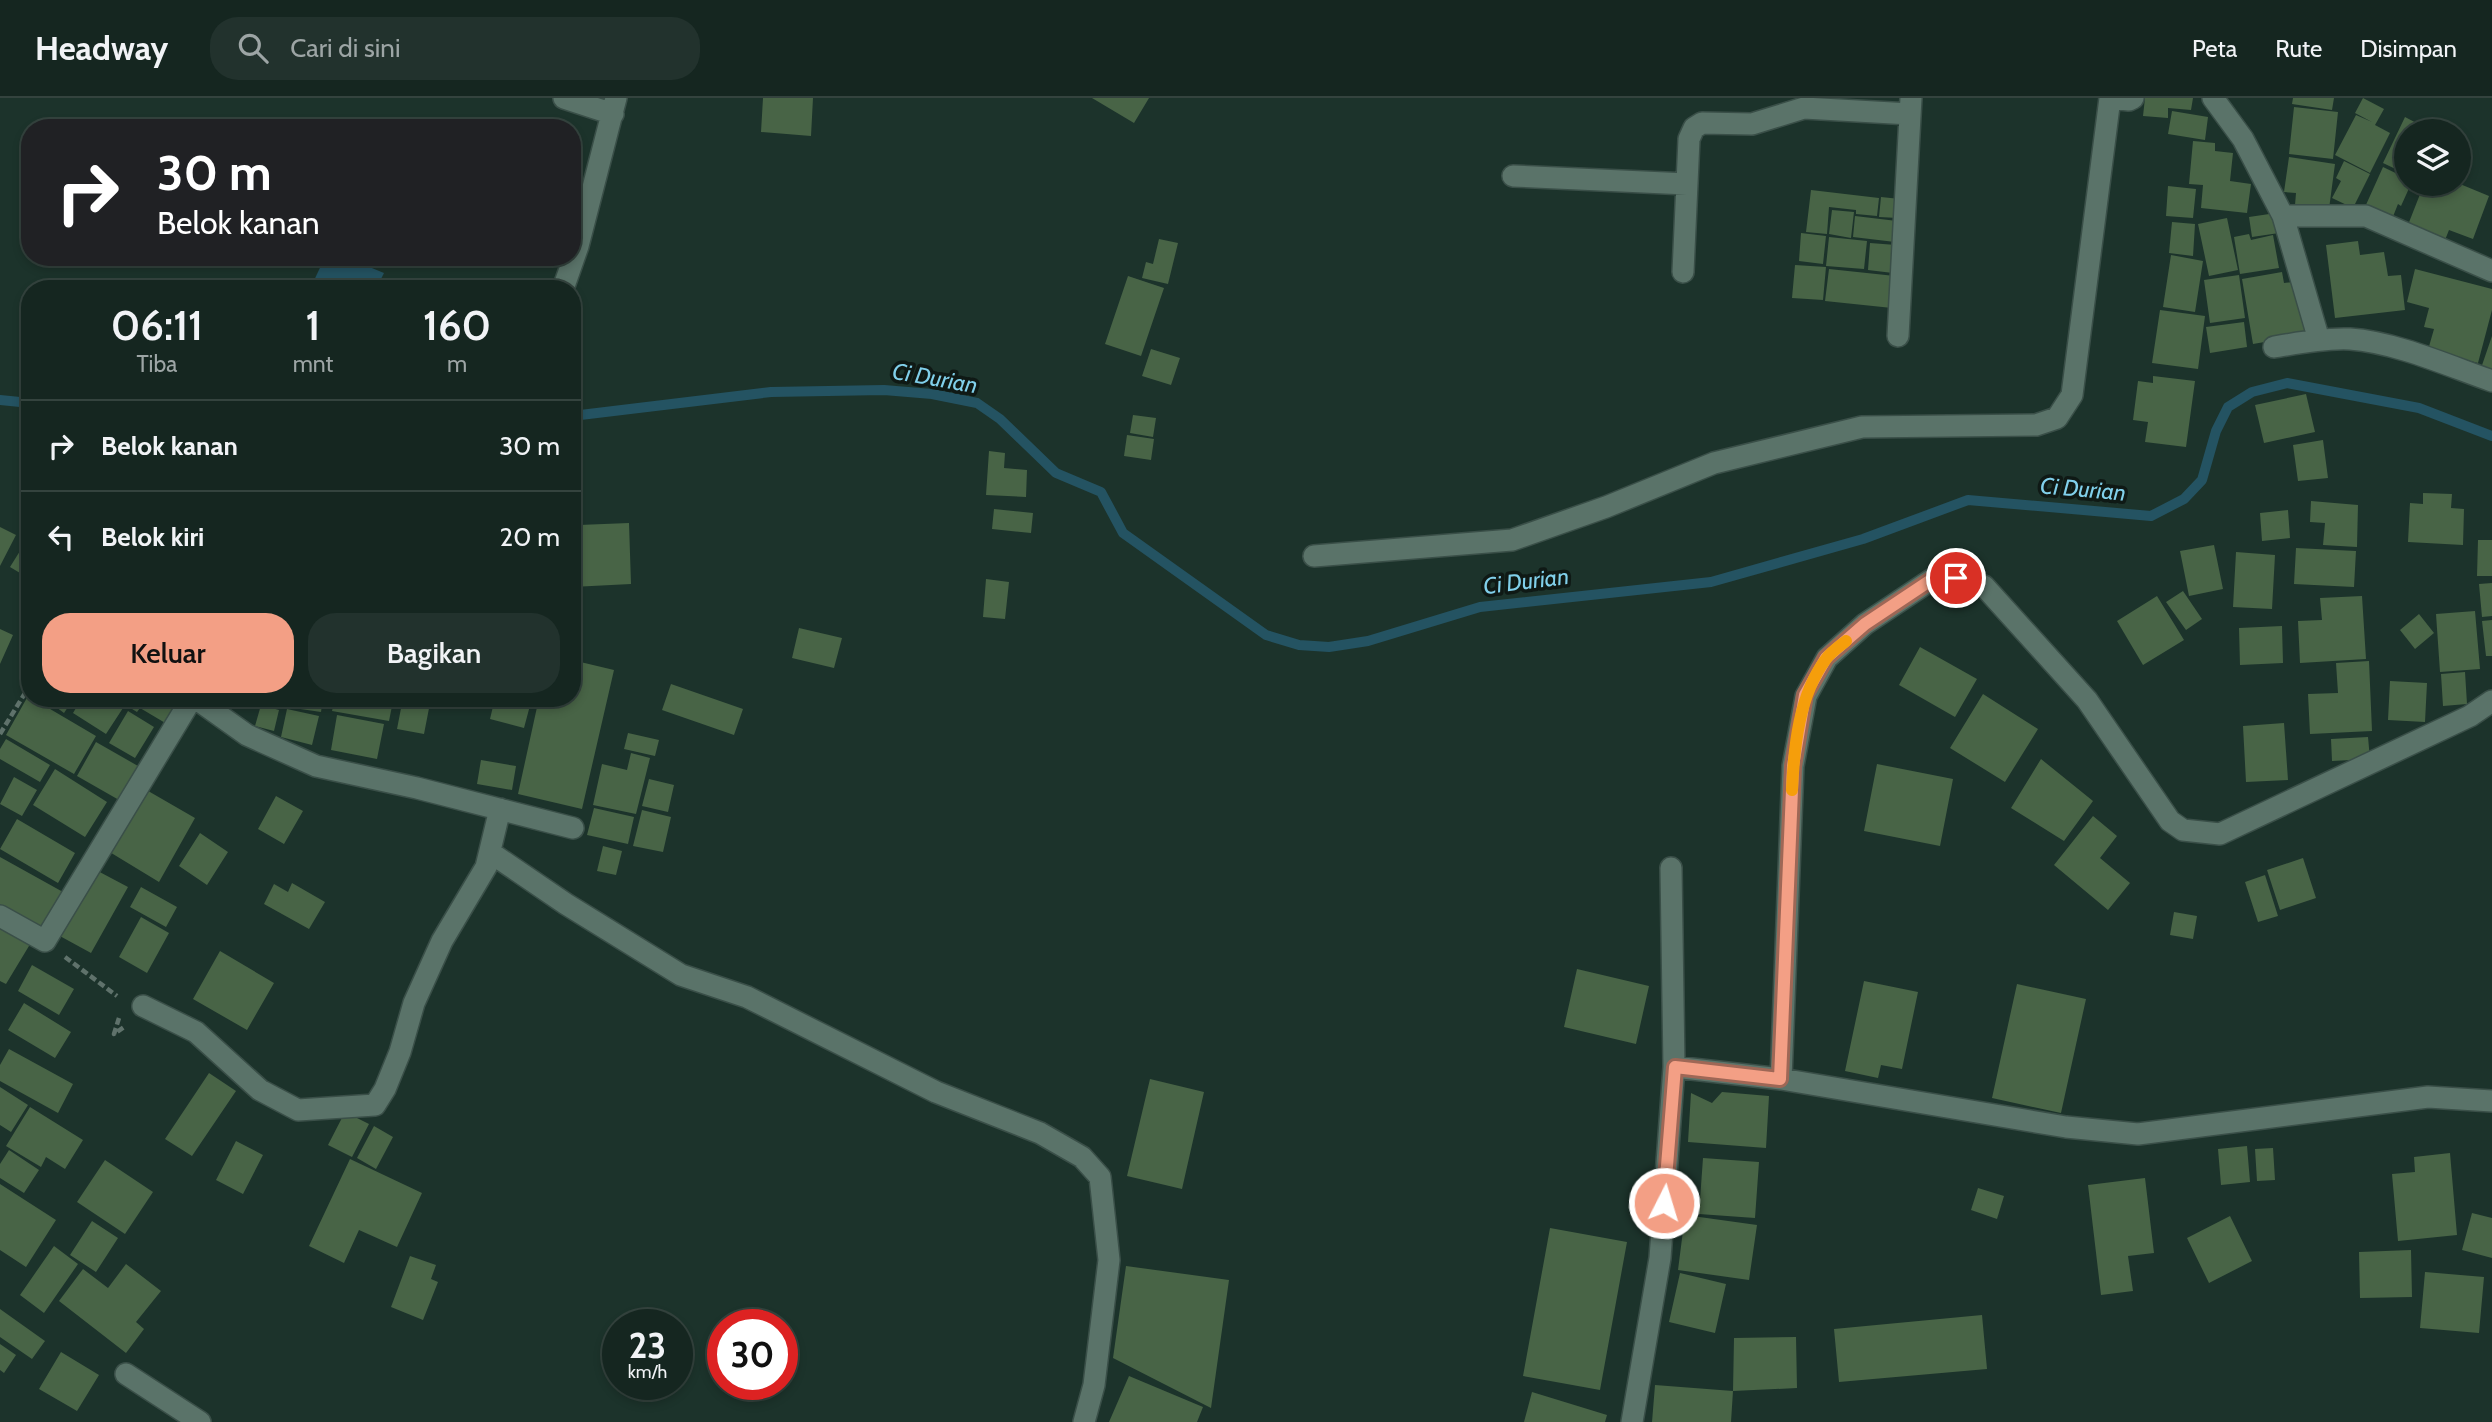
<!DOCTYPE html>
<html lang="id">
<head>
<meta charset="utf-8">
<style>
	:root { --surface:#152620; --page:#22322d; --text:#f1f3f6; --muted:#9da5a5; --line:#34433e; --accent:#f39f85 }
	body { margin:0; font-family:Cabin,sans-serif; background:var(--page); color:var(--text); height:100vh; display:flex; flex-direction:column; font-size:26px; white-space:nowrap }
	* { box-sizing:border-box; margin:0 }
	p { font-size:23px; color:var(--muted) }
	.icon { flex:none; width:38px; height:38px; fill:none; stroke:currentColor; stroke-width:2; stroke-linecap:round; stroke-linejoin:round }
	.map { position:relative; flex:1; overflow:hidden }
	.panel { position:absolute; left:21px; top:182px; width:560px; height:427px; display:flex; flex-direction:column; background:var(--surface); border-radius:28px; box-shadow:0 4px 10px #0003,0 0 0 2px var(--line) }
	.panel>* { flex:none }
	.guide { position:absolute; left:21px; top:21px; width:560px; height:147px; border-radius:28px; box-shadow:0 4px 10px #0003,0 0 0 2px var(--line); background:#202124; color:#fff; overflow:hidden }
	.tools { position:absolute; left:2394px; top:21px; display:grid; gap:14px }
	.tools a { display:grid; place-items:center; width:77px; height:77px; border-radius:50%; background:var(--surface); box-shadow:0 4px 10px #0003,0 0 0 2px var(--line); font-size:35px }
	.speed { position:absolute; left:602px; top:1211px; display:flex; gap:14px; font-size:35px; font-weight:700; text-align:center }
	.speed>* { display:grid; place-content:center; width:91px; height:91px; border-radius:50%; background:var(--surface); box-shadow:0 4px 10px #0003,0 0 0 2px var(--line); line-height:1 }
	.speed small { font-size:18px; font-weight:400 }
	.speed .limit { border:10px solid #d22; background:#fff; color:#111 }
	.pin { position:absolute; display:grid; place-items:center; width:60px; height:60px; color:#fff; margin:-30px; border:4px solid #fff; border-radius:50%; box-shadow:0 2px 7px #0007 }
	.me { position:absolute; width:77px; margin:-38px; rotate:5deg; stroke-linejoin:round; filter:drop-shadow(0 0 5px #0008) }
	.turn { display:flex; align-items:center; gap:24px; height:147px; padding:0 21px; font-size:32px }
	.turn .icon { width:91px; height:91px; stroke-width:2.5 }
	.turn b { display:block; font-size:49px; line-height:60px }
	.eta { display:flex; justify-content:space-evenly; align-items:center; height:119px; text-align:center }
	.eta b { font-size:42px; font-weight:600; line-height:49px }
	.primary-button { display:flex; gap:14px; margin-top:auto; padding:14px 21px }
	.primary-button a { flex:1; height:80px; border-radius:28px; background:var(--accent); color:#111; font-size:28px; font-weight:600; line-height:80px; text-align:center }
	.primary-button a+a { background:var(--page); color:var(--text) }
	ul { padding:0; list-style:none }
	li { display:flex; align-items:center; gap:21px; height:91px; padding:0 21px; border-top:2px solid var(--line) }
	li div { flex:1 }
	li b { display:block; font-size:26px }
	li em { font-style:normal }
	header { display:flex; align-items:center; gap:42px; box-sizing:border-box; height:98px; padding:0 35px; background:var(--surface); border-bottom:2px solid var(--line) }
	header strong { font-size:33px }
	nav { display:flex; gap:38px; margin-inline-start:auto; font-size:24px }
	.search { width:490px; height:63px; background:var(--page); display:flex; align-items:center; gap:18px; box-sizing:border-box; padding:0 24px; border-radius:28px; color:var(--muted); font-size:26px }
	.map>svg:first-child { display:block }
	.water { fill:#245362 }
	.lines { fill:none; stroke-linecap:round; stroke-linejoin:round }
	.stream { stroke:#245362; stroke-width:10 }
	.building { fill:#486446 }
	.street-casing { stroke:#3a4f48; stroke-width:24 }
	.path { stroke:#5f726b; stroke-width:4.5; stroke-dasharray:7 3.5; stroke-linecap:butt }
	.street { stroke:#5a7369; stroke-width:21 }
	.route-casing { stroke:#9e6756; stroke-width:18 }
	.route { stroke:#f39f85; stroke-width:12 }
	.slow { stroke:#f59e0b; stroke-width:12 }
	.labels { text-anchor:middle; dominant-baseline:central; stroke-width:7; stroke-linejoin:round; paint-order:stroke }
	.water-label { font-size:23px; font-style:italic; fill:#81d0eb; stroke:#0f1915 }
</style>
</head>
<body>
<header>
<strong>Headway</strong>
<div class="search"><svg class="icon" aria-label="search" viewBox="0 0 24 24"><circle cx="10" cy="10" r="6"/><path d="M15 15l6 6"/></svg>Cari di sini</div>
<nav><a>Peta</a><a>Rute</a><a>Disimpan</a></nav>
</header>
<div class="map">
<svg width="2492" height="1324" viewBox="0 0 2492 1324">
	<rect width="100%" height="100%" fill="#1c332b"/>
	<path class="water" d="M325 159H345L384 175 376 191H310Z"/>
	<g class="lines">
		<path class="stream" d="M0 302 30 305
			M572 318 771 294 884 292 932 296 977 305 1000 321 1056 375 1101 394 1123 435 1266 537 1299 547 1329 549 1368 543 1480 509 1711 484 1863 441 1968 402 2151 418 2184 401 2202 382 2216 333 2228 309 2252 294 2287 285 2419 310 2492 338"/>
	</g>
	<path class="building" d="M763 0H813L811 38 761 34Z
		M1092 0H1149L1134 25Z
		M2145 0H2193L2191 12 2168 10V20L2143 18Z
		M2293 0H2334L2332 12 2292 6Z
		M2363 0 2384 11 2375 27 2390 35 2370 75 2335 57 2356 17 2372 24 2355 15Z
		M2294 9 2338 14 2333 61 2289 56Z
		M2172 13 2208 19 2205 42 2168 36Z
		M2405 19 2428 31 2426 33H2406V76L2383 65Z
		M2193 43 2215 45V53L2233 55 2230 83 2251 86 2247 115 2201 110 2203 87 2189 86Z
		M2289 59 2335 66 2329 111 2295 107 2296 95 2284 94Z
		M2344 63 2370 76 2353 110 2332 100 2341 83 2336 80Z
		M2383 69 2406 80V86H2411L2401 108 2398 106 2392 121 2365 109Z
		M2424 86H2460L2489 98 2473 141 2449 132 2443 147 2406 132Z
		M2168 88 2196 91 2193 120 2166 118Z
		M1811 92 1879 100 1877 118 1856 116V112L1829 109 1827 136 1806 134Z
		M1881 99 1900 101 1898 120 1879 119Z
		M1832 112 1854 114 1851 140 1829 136Z
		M2276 115 2279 135 2252 139 2249 119Z
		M1855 118 1897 123 1895 144 1853 139Z
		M2227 120 2238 172 2209 178 2198 126Z
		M2172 124 2195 126 2193 158 2169 155Z
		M1801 135 1826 138 1823 166 1799 163Z
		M2249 136 2251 142 2273 137 2279 170 2240 176 2234 139Z
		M1829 139 1867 143 1864 171 1826 168Z
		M1159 141 1178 145 1168 186 1142 180 1146 164 1153 166Z
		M2358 143 2360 157 2384 154 2388 178 2401 177 2405 212 2335 220 2326 147Z
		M1870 145 1896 147 1893 175 1868 172Z
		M2171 157 2203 163 2195 214 2163 209Z
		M1795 167 1826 169 1823 202 1792 200Z
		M1829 171 1895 178 1892 210 1825 203Z
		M2415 171 2492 191V212L2478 265 2428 252 2434 231 2424 229 2429 210 2407 204Z
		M2282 174 2284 185 2294 184 2299 198 2306 237 2253 246 2242 181Z
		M2239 177 2245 220 2210 225 2204 182Z
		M1128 178 1164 190 1141 258 1105 246Z
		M2160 212 2205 218 2198 271 2152 265Z
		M2244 224 2247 249 2210 255 2206 229Z
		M2492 238V280L2479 276Z
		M1151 251 1180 260 1171 287 1142 278Z
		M2153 278 2195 283 2186 349 2145 344 2148 324 2133 322 2138 283 2153 285Z
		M2306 296 2315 334 2264 345 2255 307Z
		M1133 317 1156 320 1153 339 1130 335Z
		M1127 337 1154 341 1151 362 1124 358Z
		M2323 342 2328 380 2298 383 2293 347Z
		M989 353 1005 355 1004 370 1027 372 1026 399 986 397Z
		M2423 395 2452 396 2451 410 2464 411 2463 447 2408 444 2410 405 2423 406Z
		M2311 403 2358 407 2357 449 2323 447 2325 425 2310 424Z
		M994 411 1033 415 1031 435 992 431Z
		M2288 412 2290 440 2262 443 2260 415Z
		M629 425 631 486 572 489V440L579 439V427Z
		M0 429 16 437 0 468Z
		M30 437V481L10 469Z
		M2478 442H2492V478H2477Z
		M2214 447 2223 491 2189 498 2180 453Z
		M2296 450 2356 453 2354 489 2294 486Z
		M2236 454 2275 457 2272 511 2233 509Z
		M986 481 1009 484 1005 521 983 519Z
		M2492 485V518L2482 519 2479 486Z
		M2183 493 2202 521 2186 532 2166 504Z
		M2157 498 2184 542 2143 567 2117 523Z
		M2362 498 2366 561 2300 565 2298 523 2322 522 2320 500Z
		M2475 513 2480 571 2440 574 2436 516Z
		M2419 516 2434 535 2415 551 2400 532Z
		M2492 522V558H2486L2482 523Z
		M2282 528 2283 565 2240 567 2239 530Z
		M799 530 842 540 834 570 792 560Z
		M0 531 13 537 0 566Z
		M1920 549 1977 581 1955 619 1899 587Z
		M572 562 614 572 582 711 518 696 539 600H572Z
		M2369 563 2372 633 2310 636 2308 596 2338 595 2336 565Z
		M2465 574 2467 606 2443 608 2441 576Z
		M2390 583 2427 585 2425 624 2388 622Z
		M671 586 743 611 734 637 662 612Z
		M1983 596 2038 631 2005 684 1950 650Z
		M28 598 96 638 74 676 6 637Z
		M44 600H74L64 615Z
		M82 600H108L123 610 106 636 73 615Z
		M114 600H185L172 629 140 610 137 614Z
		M220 600H250L246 611Z
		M274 600H323L321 614 273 607Z
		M335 600 393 603 389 623 332 613Z
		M403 600H431L424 636 397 631Z
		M495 600H532L524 630 490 621Z
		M261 607 279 612 274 633 255 628Z
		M287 611 319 618 312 647 281 639Z
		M128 613 154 629 135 660 109 645Z
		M337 617 384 626 377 661 331 652Z
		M2284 625 2288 682 2246 684 2243 628Z
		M628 635 659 642 655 658 624 651Z
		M2368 639 2370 661 2332 663 2331 641Z
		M6 641 50 667 40 684 0 661V651Z
		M96 644 138 668 119 702 77 678Z
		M631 655 650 660 636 716 593 707 602 666 627 672Z
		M2041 661 2093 703 2064 743 2011 710Z
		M481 662 516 668 512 692 477 686Z
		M1877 666 1953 681 1940 748 1864 733Z
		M55 671 107 704 85 739 33 707Z
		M14 679 37 692 22 718 0 706Z
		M649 681 674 687 668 714 642 708Z
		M143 690 195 720 159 784 108 753Z
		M276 698 303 713 284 746 258 731Z
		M594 710 634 719 628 746 587 737Z
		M642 712 671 719 663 754 633 748Z
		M2093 718 2117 738 2100 760 2130 785 2108 812 2054 767Z
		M17 721 75 755 58 785 0 751Z
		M200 735 228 754 207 787 179 768Z
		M603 748 622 753 616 777 597 773Z
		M0 759 63 794 41 833 0 810Z
		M2303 760 2316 800 2280 812 2267 772Z
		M94 771 128 789 91 855 58 837Z
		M2265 777 2278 818 2258 824 2245 784Z
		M292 785 325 804 309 831 264 806 274 786 288 794Z
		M141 789 177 809 166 829 130 809Z
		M2174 814 2197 818 2193 841 2170 837Z
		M141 819 169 835 147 875 119 859Z
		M0 824 32 843 6 886 0 883Z
		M220 853 274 885 247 932 193 901Z
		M32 867 74 891 59 917 18 893Z
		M1577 871 1649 888 1636 946 1564 929Z
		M1864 883 1918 894 1902 971 1881 967 1878 980 1845 973Z
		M2017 886 2086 901 2061 1015 1992 1000Z
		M24 905 71 934 55 960 8 932Z
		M9 951 73 986 58 1015 0 983V967Z
		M209 975 236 993 192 1058 165 1041Z
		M1150 981 1204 994 1182 1091 1127 1078Z
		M0 989 28 1007 11 1034 0 1027Z
		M1722 994 1769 998 1766 1050 1688 1044 1691 995 1712 1005Z
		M30 1009 83 1042 65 1071 46 1059 41 1069 6 1048Z
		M345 1014 369 1026 352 1059 328 1047Z
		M374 1028 393 1039 376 1071 357 1060Z
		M236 1043 263 1057 243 1096 216 1082Z
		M2247 1048 2250 1084 2221 1087 2218 1051Z
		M2273 1050 2275 1082 2257 1083 2255 1051Z
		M9 1052 39 1072 24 1095 0 1080V1066Z
		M2450 1055 2457 1137 2398 1143 2392 1076 2415 1074 2414 1059Z
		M1703 1060 1759 1064 1755 1120 1699 1116Z
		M350 1061 422 1095 397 1149 359 1132 344 1165 309 1148Z
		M105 1062 153 1094 125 1136 77 1104Z
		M2145 1080 2154 1155 2128 1158 2133 1193 2101 1197 2088 1087Z
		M0 1086 56 1122 26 1169 0 1152Z
		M1978 1090 2004 1098 1997 1121 1971 1112Z
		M2472 1115 2492 1120V1160L2462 1152Z
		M1685 1117 1757 1127 1749 1182 1678 1172Z
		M2230 1118 2252 1163 2209 1185 2187 1140Z
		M92 1123 118 1140 96 1174 70 1157Z
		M1550 1130 1627 1144 1600 1292 1523 1278Z
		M54 1148 78 1166 44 1215 20 1197Z
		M2411 1152 2412 1199 2360 1200 2359 1154Z
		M410 1158 436 1167 431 1181 438 1184 423 1222 391 1209Z
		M126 1166 161 1193 136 1224 144 1231 126 1255 59 1203 83 1171 108 1190Z
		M1126 1168 1229 1182 1211 1310 1113 1260Z
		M2425 1174 2484 1179 2479 1235 2420 1230Z
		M1680 1175 1726 1186 1715 1235 1669 1224Z
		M0 1211 45 1243 32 1261 0 1239Z
		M1982 1217 1987 1271 1839 1284 1834 1231Z
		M1796 1239 1797 1290 1733 1293 1734 1240Z
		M0 1246 16 1257 4 1275 0 1272Z
		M61 1254 99 1277 77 1313 39 1291Z
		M1129 1278 1203 1309 1197 1324H1109Z
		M1655 1287 1733 1293 1731 1324H1652Z
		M1532 1294 1607 1317 1605 1324H1524Z"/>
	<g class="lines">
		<defs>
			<path id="street" d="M564 0 613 16
				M2110 0 2129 2 2133 0
				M2213 0 2243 41 2283 118 2319 242
				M1513 78 1687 86
				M2283 118H2366L2492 173
				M1683 174 1689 41 1694 30 1702 25 1752 26 1804 10 1910 16
				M563 191 578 148 616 0
				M1898 238 1911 0
				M2274 249C2299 245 2325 240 2350 241 2395 244 2449 268 2492 283
				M1314 458 1512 442 1606 409 1714 365 1862 329 2036 327 2057 320 2072 297 2110 0
				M195 600 247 637 316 668 417 690 573 730
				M491 755 566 806 681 877 747 899 936 994 1040 1035 1082 1059 1100 1079 1109 1162 1094 1287 1084 1324
				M0 818 45 843 192 600
				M143 908 196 934 260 992 298 1012 375 1007 385 991 400 954 414 905 442 843 486 769 500 711
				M1674 969 1781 981 2066 1029 2138 1036 2428 999 2492 1003
				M1781 981 1793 668 1806 598 1827 560 1865 526 1931 482 1956 480 1984 488 2087 602 2170 723 2183 732 2220 736 2470 618 2492 603
				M126 1276 200 1324
				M1632 1324 1660 1160 1674 969 1671 770"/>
		</defs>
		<use href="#street" class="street-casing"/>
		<path class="path" d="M0 636 30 587
			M65 859 117 898
			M119 920 114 936 124 929"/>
		<use href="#street" class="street"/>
	</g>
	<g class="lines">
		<defs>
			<path id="route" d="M1664 1105 1675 969 1780 981 1793 668 1805 597 1826 560 1865 526 1931 482 1956 480"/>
		</defs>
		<use href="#route" class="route-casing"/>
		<use href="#route" class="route"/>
		<path class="slow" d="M1792 692C1794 648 1799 597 1826 561 1831 554 1840 548 1846 543"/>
	</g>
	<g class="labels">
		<g class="water-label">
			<text transform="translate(935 280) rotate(10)">Ci Durian</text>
			<text transform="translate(2083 391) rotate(5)">Ci Durian</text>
			<text transform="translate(1526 483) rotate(-7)">Ci Durian</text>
		</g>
	</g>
</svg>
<div class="tools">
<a><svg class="icon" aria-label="layers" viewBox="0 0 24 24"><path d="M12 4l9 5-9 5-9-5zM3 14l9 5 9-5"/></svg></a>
</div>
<div class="speed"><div>23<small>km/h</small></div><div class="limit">30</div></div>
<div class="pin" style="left:1956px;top:480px;background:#d93025"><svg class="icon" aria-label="arrive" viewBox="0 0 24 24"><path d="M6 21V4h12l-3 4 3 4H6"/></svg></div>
<svg class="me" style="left:1664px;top:1105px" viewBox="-20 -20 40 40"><circle r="17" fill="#f39f85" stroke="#fff" stroke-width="3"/><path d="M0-11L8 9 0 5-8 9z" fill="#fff"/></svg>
<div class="guide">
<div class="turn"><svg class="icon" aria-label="right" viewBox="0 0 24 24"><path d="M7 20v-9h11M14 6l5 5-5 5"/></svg><div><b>30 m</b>Belok kanan</div></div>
</div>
<section class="panel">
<div class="eta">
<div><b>06:11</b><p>Tiba</p></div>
<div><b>1</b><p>mnt</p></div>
<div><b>160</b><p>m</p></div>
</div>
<ul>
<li><svg class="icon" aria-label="right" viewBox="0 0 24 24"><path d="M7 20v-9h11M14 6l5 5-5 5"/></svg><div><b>Belok kanan</b></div><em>30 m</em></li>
<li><svg class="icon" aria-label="left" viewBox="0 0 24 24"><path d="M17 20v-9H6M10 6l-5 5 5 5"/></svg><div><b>Belok kiri</b></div><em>20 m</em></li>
</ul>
<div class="primary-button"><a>Keluar</a><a>Bagikan</a></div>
</section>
</div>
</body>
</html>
